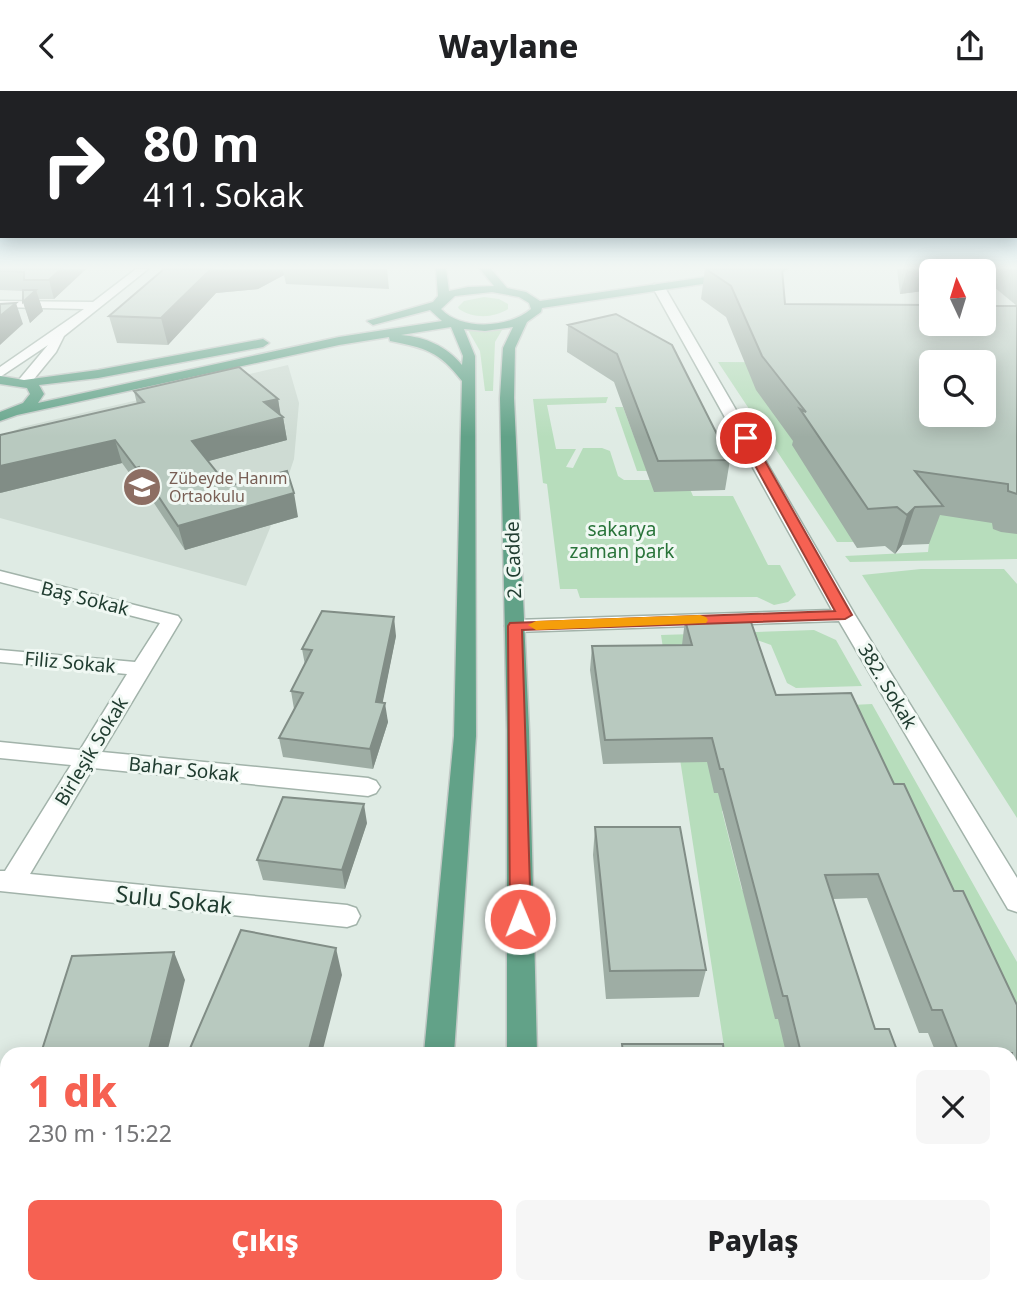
<!DOCTYPE html>
<html lang="tr">
<head>
<meta charset="utf-8">
<style>
	:root { --surface:#fff; --page:#f6f6f6; --text:#202124; --muted:#757577; --accent:#f66152 }
	body { margin:0; font-family:"Noto Sans",sans-serif; background:var(--page); color:var(--text); height:100vh; display:flex; flex-direction:column; font-size:26px; white-space:nowrap }
	* { box-sizing:border-box; margin:0 }
	p { font-size:23px; color:var(--muted) }
	.icon { flex:none; width:38px; height:38px; fill:none; stroke:currentColor; stroke-width:2; stroke-linecap:round; stroke-linejoin:round }
	.map { position:relative; flex:1; overflow:hidden }
	.side { position:absolute; left:0px; top:956px; width:1018px; height:247px; display:flex; flex-direction:column; background:var(--surface); border-radius:21px 21px 0 0; box-shadow:0 4px 18px #0003 }
	.side>* { flex:none }
	.guide { position:absolute; left:0px; top:0px; width:1018px; height:147px; box-shadow:0 4px 18px #0003; background:#202124; color:#fff; overflow:hidden }
	.needle { width:46px; rotate:356deg }
	.fabs { position:absolute; left:919px; top:168px; display:grid; gap:14px }
	.fabs a { display:grid; place-items:center; width:77px; height:77px; border-radius:10px; background:var(--surface); box-shadow:0 4px 18px #0003; font-size:35px }
	.pin { position:absolute; display:grid; place-items:center; width:60px; height:60px; color:#fff; margin:-30px; border:4px solid #fff; border-radius:50%; box-shadow:0 2px 7px #0007 }
	.me { position:absolute; width:77px; margin:-38px; rotate:359deg; stroke-linejoin:round; filter:drop-shadow(0 0 5px #0008) }
	.turn { display:flex; align-items:center; gap:24px; height:147px; padding:0 28px; font-size:32px }
	.turn .icon { width:91px; height:91px; stroke-width:2.5 }
	.turn b { display:block; font-size:49px; line-height:60px }
	.round { display:grid; place-items:center; flex:none; width:74px; height:74px; border-radius:10px; background:var(--page) }
	.headline { display:flex; align-items:center; justify-content:space-between; height:119px; padding:0 28px }
	h1 { font-size:42px; font-weight:800; line-height:52px; color:var(--accent) }
	.action { display:flex; gap:14px; margin-top:auto; padding:14px 28px }
	.action a { flex:1; height:80px; border-radius:10px; background:var(--accent); color:#fff; font-size:28px; font-weight:800; line-height:80px; text-align:center }
	.action a+a { background:var(--page); color:var(--text) }
	header { display:flex; justify-content:space-between; align-items:center; height:91px; padding:0 28px; background:var(--surface); font-size:32px; font-weight:800 }
	.map>svg:first-child { display:block }
	.built { fill:#cedbd3 }
	.green { fill:#b7ddbc }
	.lines { fill:none; stroke-linecap:round; stroke-linejoin:round }
	.minor-casing { stroke:#a2b3aa; stroke-width:3 }
	.major-casing { stroke:#c1c8c5; stroke-width:3 }
	.minor { fill:#fff; fill-rule:evenodd }
	.major { fill:#62a288; fill-rule:evenodd }
	.wall { fill:#9eada4 }
	.shaded-wall { fill:#818d86 }
	.building { fill:#b8c9bf; stroke:#818d86; stroke-width:2; fill-rule:evenodd }
	.route { fill:#f66152; stroke:#a03f35; stroke-width:2 }
	.slow { fill:#f59e0b }
	.labels { text-anchor:middle; dominant-baseline:central; stroke-width:6; stroke-linejoin:round; paint-order:stroke }
	.far-education-label { font-size:16px; fill:#785e54; stroke:#f0f8f3; text-anchor:start }
	.park-label { font-size:19px; fill:#29743a; stroke:#f0f8f3 }
	.street-label { font-size:19px; fill:#203c30; stroke:#f0f8f3 }
	.near-street-label { font-size:23px; fill:#203c30; stroke:#f0f8f3 }
</style>
</head>
<body>
<header><svg class="icon" aria-label="back" viewBox="0 0 24 24"><path d="M15 5l-7 7 7 7"/></svg>Waylane<svg class="icon" aria-label="share" viewBox="0 0 24 24"><path d="M12 15V3M7 8l5-5 5 5M5 13v7h14v-7"/></svg></header>
<div class="map">
<svg width="1017" height="1202" viewBox="0 0 1017 1202">
	<rect width="100%" height="100%" fill="#dfebe4"/>
	<path class="built" d="M288 274 299 312 294 368 275 425 246 495 0 427V346L22 336Z"/>
	<path class="green" d="M484 206 499 208 508 213V218C494 227 474 228 459 218L458 216 464 210Z
		M500 238 502 239 495 251 493 300H485L480 260 468 239Z
		M718 271 931 272 811 300 1017 414V468L850 471 845 465 928 461 929 453 910 427 853 451H837Z
		M608 306 606 312 547 314 556 358H576L566 376 573 377 583 357H602L610 360 618 385 624 389H686L693 405H733L768 474H780L796 504 788 511 774 514 757 506 580 507 577 498H560L547 393 543 392 533 308Z
		M615 316H623L647 380H637Z
		M921 478H1004L1017 493V727L862 484Z
		M814 539 836 549 862 595 796 597 787 592 771 554 754 548 771 702 722 720 742 799 805 798 853 927 786 962H725L661 544Z
		M872 613 1017 871V958L792 617Z"/>
	<g class="lines">
		<defs>
			<path id="minor" d="M136 178H148L64 245 56 261 29 294H19L17 291 48 254 0 286V276L84 218 0 216V210L93 211Z
				M654 193 664 195 855 524 1017 787V821L1008 818 839 530 515 541 508 539 505 535 508 531 515 529 832 519 652 195Z
				M0 480 178 525 181 529 102 661 368 687 376 690 380 696 376 702 368 705 93 677 30 783 347 814 356 817 360 825 356 833 347 836 0 800V780H5L71 674 0 667V651L80 659 127 583 0 571V559L135 571 160 532 0 491Z"/>
			<path id="major" d="M436 178H446L449 200 468 196 494 195 480 178H491L507 197 526 201 540 210 761 178H787L782 181 542 217 541 221 527 231 515 257 514 307 529 639 537 962H507V639L500 307 503 257 513 236 485 240 464 238 475 265 476 645 454 962H424L454 645 462 290C439 260 425 257 390 250L389 246 339 254 17 324 0 330V321L23 312 30 303 27 297 0 293V285L24 289 98 279 263 248 269 252 263 256 98 287 39 294 44 303 38 312 339 246 442 230 430 219 373 234 367 230 433 211 438 205ZM492 201 519 206 529 212 531 218C509 237 462 240 441 218L455 205ZM451 236 463 265 462 274C446 255 426 246 401 244Z
				M404 1195H440L439 1202H403Z
				M506 1195H542L543 1202H507Z"/>
		</defs>
		<use href="#minor" class="minor-casing"/>
		<use href="#major" class="major-casing"/>
		<use href="#minor" class="minor"/>
		<use href="#major" class="major"/>
	</g>
	<path class="wall" d="M0 178H86L54 208H39L43 220 30 232 23 211V200L0 199Z
		M164 178H387L389 198 286 193 284 184 258 198 216 202 168 254 117 252 109 225Z
		M705 178 785 213 1017 215V443L1001 441 993 438 992 432 940 424 929 453 902 454 895 463 885 455 857 457 792 354 793 350 756 299 726 226 701 208Z
		M897 178H1017V215L988 191 931 180V199L900 203Z
		M616 223 730 369 725 399 654 401 614 291 567 261 568 234Z
		M134 300 278 308 280 324 283 326 287 349 208 370 228 395 298 426 185 459 146 400 143 401 122 372 0 402 137 313Z
		M685 529 776 604 894 693 1017 914V1090H1012V962H936L928 942H919L867 807 833 808 875 938 898 962H786L778 928H775L718 702H714L707 671 603 673 590 579 592 555 682 554Z
		M396 545 382 612 388 631 373 678 283 666 279 647 294 618 291 600 305 574 302 558Z
		M367 732 345 798 263 789 257 769Z
		M595 736 706 879 699 906 606 908 593 764Z
		M632 1195H799L801 1202H633Z"/>
	<path class="shaded-wall" d="M61 178H86L54 208 49 189Z
		M211 178H283L284 184 258 198 216 202 168 254 161 227Z
		M907 178H993L988 191 984 192V180H931V199L900 203Z
		M36 199 43 220 30 232 23 211Z
		M16 212 23 233 0 254V225Z
		M278 308 281 326H283L287 349 198 373 192 350 264 311Z
		M115 349 122 372 0 402V375Z
		M139 376 146 400 143 401 136 377Z
		M294 402 298 426 185 459 178 435Z
		M915 416 902 454 895 463 907 424Z
		M394 526 396 545 379 630 376 611Z
		M385 612 388 631 373 678 370 658Z
		M364 713 367 732 345 798 342 779Z
		M336 857 342 884 322 962H308Z
		M174 861 185 889 167 962H148Z
		M91 1195H114L113 1202H89Z
		M311 1195H322L321 1202H310Z"/>
	<path class="building" d="M0 178H61L49 189H24V181L0 180Z
		M164 178H211L161 227 109 225Z
		M706 178H782L785 213 931 214V233H984V215H1017V403L1008 400V393L915 380 943 415 915 416 907 424 897 416 868 418 800 318 806 321 762 265 731 195ZM931 271H984V324H931Z
		M23 199H36L23 211Z
		M16 212 0 225V213Z
		M616 223 672 254 730 369 658 370 617 263 568 234Z
		M239 276 278 308 264 311 283 326 192 350 228 395 287 380 294 402 178 435 139 376 136 377 115 349 0 375V344L144 311 134 300Z
		M322 520 394 526 376 611 385 612 370 658 279 647 303 602 291 600 312 559 302 558Z
		M750 528 776 604 851 602 894 693H904L954 800H963L1017 914V1070H1012V962H959L942 919H932L878 783 825 784 875 938H889L898 962H801L787 905H783L723 678H720L712 647 605 649 592 555 692 554 685 529Z
		M283 706 364 713 342 779 257 769Z
		M595 736H680L706 879 610 880Z
		M241 839 336 857 308 962H188Z
		M174 861 148 962H41L72 865Z
		M622 953H723L724 962H623Z
		M0 1085H7V1195H91L89 1202H0Z
		M145 1195H311L310 1202H143Z
		M642 1195H799L801 1202H642Z"/>
	<linearGradient id="sky" x2="0" y2="1"><stop stop-color="#80c0df"/><stop offset="0.51" stop-color="#f1f6f3"/><stop offset="1" stop-color="#f1f6f3" stop-opacity="0"/></linearGradient>
	<rect width="1017" height="346" fill="url(#sky)"/>
	<path class="route" d="M742 345 752 347 852 524 845 528 522 539 531 828 528 834 520 836 513 834 510 828 508 535 510 532 835 520 740 347Z"/>
	<path class="slow" d="M700 524 706 526 708 529 706 532 536 539 528 534 536 530Z"/>
	<defs>
		<symbol id="school-disc" viewBox="-11 -11 22 22"><circle r="9.5" fill="#8d6e63" stroke="#f0f8f3"/><path d="M0-5L7-2L0 1L-7-2ZM-4 1L0 2.5L4 1V4Q0 6-4 4Z" fill="#fff"/></symbol>
	</defs>
	<g fill-rule="evenodd">
		<use href="#school-disc" x="120" y="374" width="44" height="44"/>
	</g>
	<g class="labels">
		<g class="far-education-label">
			<text x="169" y="387">Zübeyde Hanım<tspan x="169" dy="18">Ortaokulu</tspan></text>
		</g>
		<g class="park-label">
			<text x="622" y="438">sakarya<tspan x="622" dy="22">zaman park</tspan></text>
		</g>
		<g class="street-label">
			<text transform="translate(513 469) rotate(-92)">2. Cadde</text>
			<text transform="translate(85 507) rotate(14)">Baş Sokak</text>
			<text transform="translate(70 571) rotate(5)">Filiz Sokak</text>
			<text transform="translate(888 595) rotate(59)">382. Sokak</text>
			<text transform="translate(91 660) rotate(-59)">Birleşik Sokak</text>
			<text transform="translate(184 678) rotate(6)">Bahar Sokak</text>
		</g>
		<g class="near-street-label">
			<text transform="translate(174 808) rotate(6)">Sulu Sokak</text>
		</g>
	</g>
</svg>
<div class="fabs">
<a><svg class="needle" viewBox="-14 -14 28 28"><path d="M0-13l5 13h-10z" fill="#e53935"/><path d="M0 13l5-13h-10z" fill="#757577"/></svg></a>
<a><svg class="icon" aria-label="search" viewBox="0 0 24 24"><circle cx="10" cy="10" r="6"/><path d="M15 15l6 6"/></svg></a>
</div>
<div class="pin" style="left:746px;top:347px;background:#d93025"><svg class="icon" aria-label="arrive" viewBox="0 0 24 24"><path d="M6 21V4h12l-3 4 3 4H6"/></svg></div>
<svg class="me" style="left:520px;top:828px" viewBox="-20 -20 40 40"><circle r="17" fill="#f66152" stroke="#fff" stroke-width="3"/><path d="M0-11L8 9 0 5-8 9z" fill="#fff"/></svg>
<div class="guide">
<div class="turn"><svg class="icon" aria-label="right" viewBox="0 0 24 24"><path d="M7 20v-9h11M14 6l5 5-5 5"/></svg><div><b>80 m</b>411. Sokak</div></div>
</div>
<section class="side">
<div class="headline"><div><h1>1 dk</h1><p>230 m · 15:22</p></div><a class="round"><svg class="icon" aria-label="close" viewBox="0 0 24 24"><path d="M6 6l12 12M18 6L6 18"/></svg></a></div>
<div class="action"><a>Çıkış</a><a>Paylaş</a></div>
</section>
</div>
</body>
</html>
